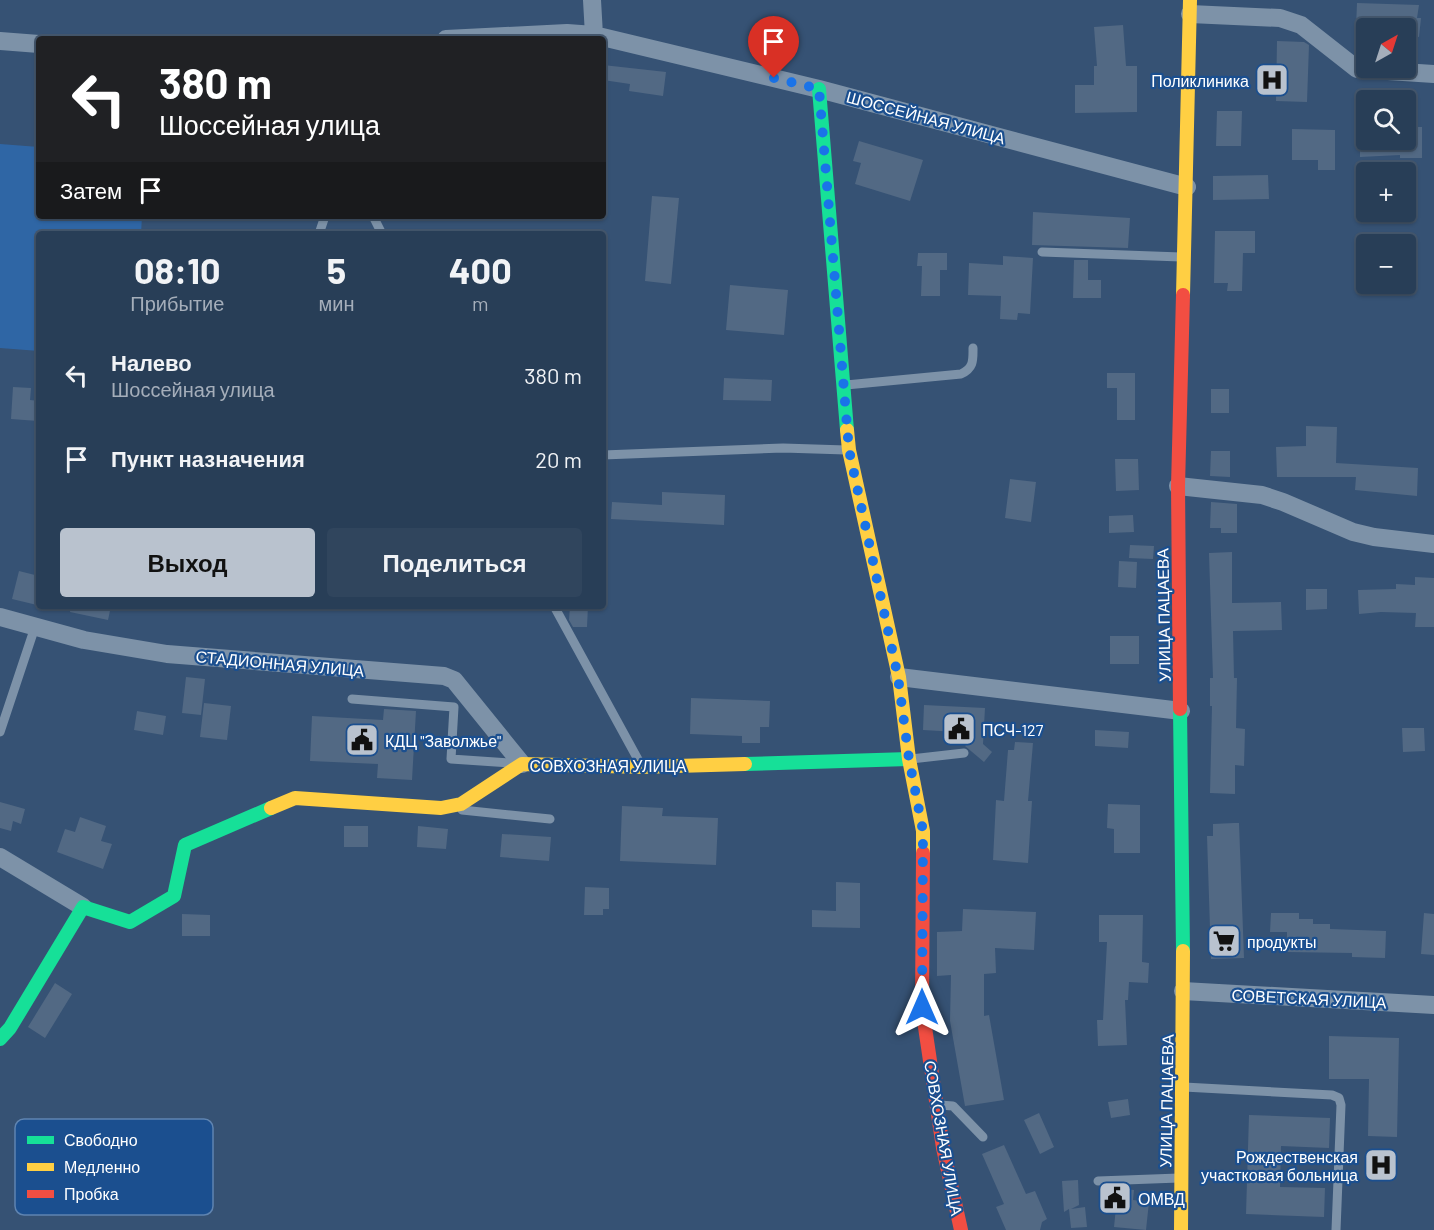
<!DOCTYPE html>
<html lang="ru">
<head>
<meta charset="utf-8">
<style>
	:root { --surface:#283e57; --page:#30455d; --text:#f1f3f6; --muted:#a5aeba; --line:#44576d; --accent:#b9c2ce }
	body { margin:0; font-family:Barlow,sans-serif; background:var(--page); color:var(--text); height:100vh; display:flex; flex-direction:column; font-size:22px; white-space:nowrap }
	* { box-sizing:border-box; margin:0 }
	p { font-size:20px; color:var(--muted) }
	.icon { flex:none; width:33px; height:33px; fill:none; stroke:currentColor; stroke-width:2; stroke-linecap:round; stroke-linejoin:round }
	.map { position:relative; flex:1; overflow:hidden }
	.sheet { position:absolute; left:36px; top:231px; width:570px; height:378px; display:flex; flex-direction:column; background:var(--surface); border-radius:6px; box-shadow:0 2px 4px #0004,0 0 0 2px var(--line) }
	.sheet>* { flex:none }
	.guide { position:absolute; left:36px; top:36px; width:570px; height:183px; border-radius:6px; box-shadow:0 2px 4px #0004,0 0 0 2px var(--line); background:#202124; color:#fff; overflow:hidden }
	.needle { width:39px; rotate:39deg }
	.buttons { position:absolute; left:1356px; top:18px; display:grid; gap:12px }
	.buttons a { display:grid; place-items:center; width:60px; height:60px; border-radius:6px; background:var(--surface); box-shadow:0 2px 4px #0004,0 0 0 2px var(--line); font-size:30px }
	.pin { position:absolute; display:grid; place-items:center; width:51px; height:51px; color:#fff; margin:-62px -26px; border-radius:50% 50% 50% 0; rotate:-45deg; box-shadow:0 0 6px #0007 }
	.pin .icon { rotate:45deg }
	.me { position:absolute; width:66px; margin:-33px; rotate:0deg; stroke-linejoin:round; filter:drop-shadow(0 0 4px #0008) }
	.turn { display:flex; align-items:center; gap:21px; height:126px; padding:0 24px; font-size:27px }
	.turn .icon { width:78px; height:78px; stroke-width:2.5 }
	.turn b { display:block; font-size:42px; line-height:51px }
	.then { display:flex; align-items:center; height:57px; padding:0 24px; background:#0003; gap:12px; font-size:22px }
	.eta { display:flex; justify-content:space-evenly; align-items:center; height:102px; text-align:center }
	.eta b { font-size:36px; font-weight:700; line-height:42px }
	.button { display:flex; gap:12px; margin-top:auto; padding:12px 24px }
	.button a { flex:1; height:69px; border-radius:6px; background:var(--accent); color:#111; font-size:24px; font-weight:700; line-height:69px; text-align:center }
	.button a+a { background:var(--page); color:var(--text) }
	ul { padding:0; list-style:none }
	li { display:flex; align-items:center; gap:18px; height:84px; padding:0 24px }
	li div { flex:1 }
	li b { display:block; font-size:22px }
	li em { font-style:normal }
	.map>svg:first-child { display:block }
	.green { fill:#2f66a5 }
	.building { fill:#526984 }
	.lines { fill:none; stroke-linecap:round; stroke-linejoin:round }
	.lane { stroke:#7d92a8; stroke-width:9 }
	.street { stroke:#7d92a8; stroke-width:18 }
	.fast { stroke:#16e098; stroke-width:14 }
	.slow { stroke:#ffcf43; stroke-width:14 }
	.jam { stroke:#f24e42; stroke-width:14 }
	.route { stroke:#1a73e8; stroke-width:10; stroke-dasharray:0 18 }
	.labels { text-anchor:middle; dominant-baseline:central; stroke-width:4.5; stroke-linejoin:round; paint-order:stroke }
	.poi-label { font-size:16px; fill:#fff; stroke:#1b4f8f; text-anchor:start }
	.street-label { font-size:16px; fill:#fff; stroke:#1b4f8f }
	.key { fill:#1b4f8f; stroke:#5f84b1; stroke-width:1.5 }
	.key-label { font-size:16px; fill:#fff }
</style>
</head>
<body>
<div class="map">
<svg width="1434" height="1230" viewBox="0 0 1434 1230">
	<rect width="100%" height="100%" fill="#365274"/>
	<path class="green" d="M0 144 39 147V216H142L141 234H39V351L0 348Z"/>
	<path class="building" d="M1357 3 1419 5 1417 18H1421L1419 37 1406 35V28H1356Z
		M1123 25 1126 66H1137V112L1075 113V85H1094V66H1097L1094 27Z
		M1277 41 1304 42 1309 45 1307 102 1276 101Z
		M603 65 666 72 663 96 629 91 630 84 603 80Z
		M1217 111H1242L1241 146H1216Z
		M1406 127H1422V158H1400V155L1360 157V140H1406Z
		M1292 129 1335 130V170H1318V160H1292Z
		M859 141 923 160 910 201 855 184 861 163 853 161Z
		M1268 175 1269 199 1213 200V176Z
		M652 196 679 198 671 284 645 281Z
		M1033 212 1130 218 1128 248 1032 245Z
		M1215 231H1255V253H1243L1242 291H1227L1228 283H1214Z
		M918 253H947V270H940V296H921L922 266H917Z
		M1003 256 1033 258 1030 314 1018 313 1017 320 1000 319 1001 296 968 295 969 263 1003 265Z
		M1074 260H1088V280H1101V298H1073Z
		M730 285 788 290 784 335 726 330Z
		M1107 373H1135V420H1117V388H1107Z
		M724 378 772 380 771 401 723 400Z
		M13 387 31 388 30 400 39 401 38 421 11 419Z
		M1211 389H1229V413H1211Z
		M1306 426 1337 427 1336 463 1418 468 1417 496 1355 490 1356 477H1277L1276 447 1306 446Z
		M1211 451H1230V477L1210 476Z
		M1115 459H1138L1139 490 1116 491Z
		M1010 479 1036 482 1031 522 1005 518Z
		M662 492 725 495 724 525 611 519 612 502 662 505Z
		M1211 502 1237 504V533H1221V528H1210Z
		M1133 515 1134 532 1109 533V516Z
		M1130 545 1154 546 1153 559 1129 558Z
		M1232 552V603L1281 602 1282 630 1233 631 1234 678H1237L1236 728 1245 729 1244 766 1235 765V794L1210 793 1212 706H1210V678H1213L1209 553Z
		M1119 561 1137 562 1136 588 1118 587Z
		M19 571 39 576 37 605 12 599Z
		M1415 577 1434 578V627H1415L1416 613 1381 612 1359 614 1358 590 1396 589V584L1415 585Z
		M1306 589H1327V609L1306 610Z
		M71 606H111L108 620 70 612Z
		M570 606H588L587 627H573L569 620Z
		M1110 636H1139V664H1110Z
		M186 677 205 679 201 715 182 713Z
		M691 698 770 701 769 727H760V743H742V736L690 734Z
		M204 703 231 706 227 740 200 737Z
		M924 705 985 708 983 744 992 752 984 762 965 746 975 733 923 730Z
		M384 709 416 711 412 780 377 778 378 764 310 761 312 716 383 720Z
		M137 711 166 716 163 735 134 730Z
		M1402 728H1424L1425 751 1403 752Z
		M1095 730 1129 732 1128 748 1095 746Z
		M1015 742 1033 743 1028 801H1032L1028 863 993 860 996 800 1004 801 1008 750H1014Z
		M0 802 25 809 21 824 13 821 11 831 0 828Z
		M1108 804 1140 805V853H1114V829L1107 828Z
		M622 806 663 808 662 816 718 818 716 865 620 861Z
		M80 817 106 826 101 841 112 844 103 869 57 852 65 829 75 832Z
		M1234 823H1239L1244 958 1211 959 1207 836H1213V824Z
		M344 826H368V847H344Z
		M418 826 448 829 446 849 417 847Z
		M502 834 551 837 549 861 500 857Z
		M836 882 860 883V928L812 927V910L836 911Z
		M585 887 609 888V909H603V915H584Z
		M963 909 1036 912 1034 950 995 948 996 973 984 974V1016L989 1015 1004 1100 965 1106 950 1021 951 975 937 976V932L962 931Z
		M1271 913H1299V919H1313V924H1330V929L1386 931 1385 958 1352 957V953L1287 952V932H1270Z
		M1424 913 1434 914V955L1421 954Z
		M182 914 210 915V936H182Z
		M1099 915H1143L1142 962 1149 963 1148 983 1129 982 1128 1000H1125L1127 1045 1098 1046 1097 1020H1103L1107 942H1099Z
		M55 983 72 994 45 1038 28 1027Z
		M1329 1036 1399 1038 1397 1137 1368 1136 1369 1079H1329Z
		M1128 1099 1130 1115 1111 1118 1108 1102Z
		M1039 1113 1054 1147 1040 1154 1024 1120Z
		M1249 1115 1330 1118 1329 1148 1281 1146 1280 1187 1325 1188 1324 1217 1246 1214Z
		M1004 1145 1026 1194 1035 1191 1047 1219 1042 1222 1040 1230H1006L996 1207 1004 1204 982 1154Z
		M1078 1180 1079 1205 1071 1209 1085 1207 1087 1227 1071 1228 1069 1209 1064 1212 1062 1181Z
		M1118 1188 1134 1190 1133 1200 1149 1202 1146 1230 1114 1227Z"/>
	<g class="lines">
		<path class="lane" d="M373 216 382 234
			M319 234 325 216
			M1042 252 1181 257
			M846 385 961 374C974 368 973 360 973 348
			M603 455 783 448 846 450
			M554 606 641 765
			M352 699 454 707 451 759 511 763
			M0 732 35 627
			M911 759 964 753
			M462 810 550 819
			M1184 1087 1332 1095 1339 1098 1341 1105 1336 1230
			M940 1105 953 1106 983 1137
			M1098 1181 1179 1178"/>
		<path class="street" d="M592 0 594 35
			M1190 14 1280 18 1301 25 1357 69 1434 74
			M446 39 567 33 594 35 819 89 1187 187
			M0 41 39 44
			M1178 486 1262 495 1283 502 1353 532 1374 537 1434 544
			M0 617 84 640 167 654 444 676 454 680 522 764
			M899 677 1181 711
			M0 857 83 907
			M1183 991 1434 1005"/>
		<path class="fast" d="M819 89 847 430
			M1180 709 1183 951
			M745 764 909 759
			M0 1039 10 1028 83 907 130 922 174 896 185 845 271 808"/>
		<path class="slow" d="M1183 295 1190 0
			M847 430 849 450 899 677 909 759 923 831V853
			M271 808 295 798 441 808 461 804 522 764 642 767 745 764
			M1181 1230 1183 951"/>
		<path class="jam" d="M1180 709 1178 486 1183 295
			M923 853 922 1007 943 1148 961 1230"/>
	</g>
	<g class="lines">
		<path class="route" d="M774 78 819 89 849 450 898 677 909 759 923 831 922 1007"/>
	</g>
	<defs>
		<symbol id="hospital-square" viewBox="-11 -11 22 22"><rect x="-9" y="-9" width="18" height="18" rx="4" fill="#b9c2ce" stroke="#1b4f8f"/><path d="M-5-5h3v3.5h4V-5h3V5h-3V1.5h-4V5h-3Z" fill="#111"/></symbol>
		<symbol id="civic-square" viewBox="-11 -11 22 22"><rect x="-9" y="-9" width="18" height="18" rx="4" fill="#b9c2ce" stroke="#1b4f8f"/><path d="M-.6-6.5H3V-4.5H.6V-3L4-1V1h2V6H-6V1h2V-1L-.6-3ZM-1.2 2.5V6h2.4V2.5Z" fill="#111"/></symbol>
		<symbol id="supermarket-square" viewBox="-11 -11 22 22"><rect x="-9" y="-9" width="18" height="18" rx="4" fill="#b9c2ce" stroke="#1b4f8f"/><path d="M-6-5.5h2.5l.6 2H6L4.5 2H-2.5L-4.4-4H-6ZM-1.5 3.2a1.3 1.3 0 1 0 .1 0ZM3 3.2a1.3 1.3 0 1 0 .1 0Z" fill="#111"/></symbol>
	</defs>
	<g fill-rule="evenodd">
		<use href="#hospital-square" x="1253" y="61" width="38" height="38"/>
		<use href="#civic-square" x="940" y="710" width="38" height="38"/>
		<use href="#civic-square" x="343" y="721" width="38" height="38"/>
		<use href="#supermarket-square" x="1205" y="922" width="38" height="38"/>
		<use href="#hospital-square" x="1362" y="1146" width="38" height="38"/>
		<use href="#civic-square" x="1096" y="1179" width="38" height="38"/>
	</g>
	<g class="labels">
		<g class="poi-label">
			<text x="1249" y="80" text-anchor="end">Поликлиника</text>
			<text x="982" y="729">ПСЧ-127</text>
			<text x="385" y="740">КДЦ "Заволжье"</text>
			<text x="1247" y="941">продукты</text>
			<text x="1358" y="1156" text-anchor="end">Рождественская<tspan x="1358" dy="18">участковая больница</tspan></text>
			<text x="1138" y="1198">ОМВД</text>
		</g>
		<g class="street-label">
			<text transform="translate(926 117) rotate(15)">ШОССЕЙНАЯ УЛИЦА</text>
			<text transform="translate(1163 615) rotate(-91)">УЛИЦА ПАЦАЕВА</text>
			<text transform="translate(280 663) rotate(5)">СТАДИОННАЯ УЛИЦА</text>
			<text x="608" y="765">СОВХОЗНАЯ УЛИЦА</text>
			<text transform="translate(1309 998) rotate(3)">СОВЕТСКАЯ УЛИЦА</text>
			<text transform="translate(1166 1101) rotate(-89)">УЛИЦА ПАЦАЕВА</text>
			<text transform="translate(944 1138) rotate(80)">СОВХОЗНАЯ УЛИЦА</text>
		</g>
	</g>
	<rect x="15" y="1119" width="198" height="96" rx="9" class="key"/>
	<rect x="27" y="1136" width="27" height="8" fill="#16e098"/>
	<rect x="27" y="1163" width="27" height="8" fill="#ffcf43"/>
	<rect x="27" y="1190" width="27" height="8" fill="#f24e42"/>
	<g class="key-label">
		<text x="64" y="1146">Свободно</text>
		<text x="64" y="1173">Медленно</text>
		<text x="64" y="1200">Пробка</text>
	</g>
</svg>
<div class="buttons">
<a><svg class="needle" viewBox="-14 -14 28 28"><path d="M0-13l5 13h-10z" fill="#e53935"/><path d="M0 13l5-13h-10z" fill="#a5aeba"/></svg></a>
<a><svg class="icon" aria-label="search" viewBox="0 0 24 24"><circle cx="10" cy="10" r="6"/><path d="M15 15l6 6"/></svg></a>
<a>+</a>
<a>−</a>
</div>
<div class="pin" style="left:774px;top:78px;background:#d93025"><svg class="icon" aria-label="arrive" viewBox="0 0 24 24"><path d="M6 21V4h12l-3 4 3 4H6"/></svg></div>
<svg class="me" style="left:922px;top:1007px" viewBox="-20 -20 40 40"><path d="M0-17L14 15 0 8-14 15z" fill="#1a73e8" stroke="#fff" stroke-width="4"/></svg>
<div class="guide">
<div class="turn"><svg class="icon" aria-label="left" viewBox="0 0 24 24"><path d="M17 20v-9H6M10 6l-5 5 5 5"/></svg><div><b>380 m</b>Шоссейная улица</div></div>
<div class="then">Затем<svg class="icon" aria-label="arrive" viewBox="0 0 24 24"><path d="M6 21V4h12l-3 4 3 4H6"/></svg></div>
</div>
<section class="sheet">
<div class="eta">
<div><b>08:10</b><p>Прибытие</p></div>
<div><b>5</b><p>мин</p></div>
<div><b>400</b><p>m</p></div>
</div>
<ul>
<li><svg class="icon" aria-label="left" viewBox="0 0 24 24"><path d="M17 20v-9H6M10 6l-5 5 5 5"/></svg><div><b>Налево</b><p>Шоссейная улица</p></div><em>380 m</em></li>
<li><svg class="icon" aria-label="arrive" viewBox="0 0 24 24"><path d="M6 21V4h12l-3 4 3 4H6"/></svg><div><b>Пункт назначения</b></div><em>20 m</em></li>
</ul>
<div class="button"><a>Выход</a><a>Поделиться</a></div>
</section>
</div>
</body>
</html>
